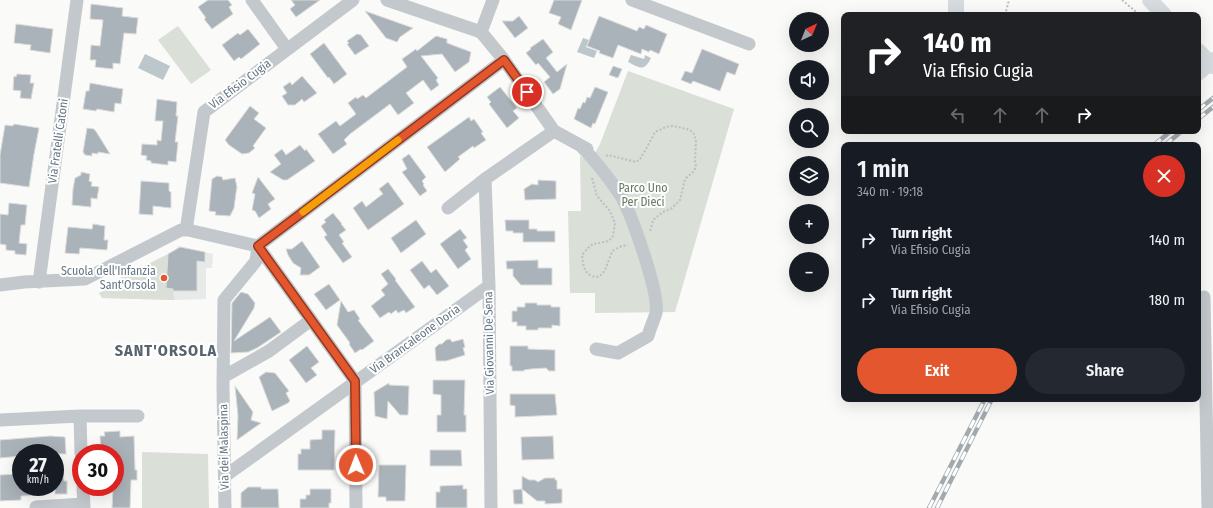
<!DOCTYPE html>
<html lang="en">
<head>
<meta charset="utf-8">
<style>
	:root { --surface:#171b24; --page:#242831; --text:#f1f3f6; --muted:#9ea1a6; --accent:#e4572e }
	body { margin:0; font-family:"Fira Sans Condensed",sans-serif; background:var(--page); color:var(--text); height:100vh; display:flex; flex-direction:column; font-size:15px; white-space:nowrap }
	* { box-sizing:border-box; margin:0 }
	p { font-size:13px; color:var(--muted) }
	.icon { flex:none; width:22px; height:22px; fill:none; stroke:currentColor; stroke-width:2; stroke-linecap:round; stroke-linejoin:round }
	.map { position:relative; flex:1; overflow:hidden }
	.sheet { position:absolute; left:841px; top:142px; width:360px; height:260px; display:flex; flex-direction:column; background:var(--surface); border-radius:8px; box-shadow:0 4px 16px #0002 }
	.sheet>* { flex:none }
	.banner { position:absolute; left:841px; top:12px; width:360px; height:122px; border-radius:8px; box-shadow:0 4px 16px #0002; background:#202124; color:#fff; overflow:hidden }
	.needle { width:26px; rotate:43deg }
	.buttons { position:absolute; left:789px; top:12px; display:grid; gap:8px }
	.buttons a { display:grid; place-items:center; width:40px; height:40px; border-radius:50%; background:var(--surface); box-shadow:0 4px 16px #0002; font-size:20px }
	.speed { position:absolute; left:12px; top:444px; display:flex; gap:8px; font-size:20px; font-weight:700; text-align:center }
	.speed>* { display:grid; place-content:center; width:52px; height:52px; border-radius:50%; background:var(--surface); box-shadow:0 4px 16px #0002; line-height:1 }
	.speed small { font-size:10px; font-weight:400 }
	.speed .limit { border:6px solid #d22; background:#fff; color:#111 }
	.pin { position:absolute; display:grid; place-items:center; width:34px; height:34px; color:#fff; margin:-17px; border:2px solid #fff; border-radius:50%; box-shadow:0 1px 4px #0007 }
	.me { position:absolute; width:44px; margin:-22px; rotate:359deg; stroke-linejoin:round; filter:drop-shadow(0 0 3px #0008) }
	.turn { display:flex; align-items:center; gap:14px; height:84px; padding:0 16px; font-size:18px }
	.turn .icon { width:52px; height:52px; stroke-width:2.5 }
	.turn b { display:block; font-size:28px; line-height:34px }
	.lanes { display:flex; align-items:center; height:38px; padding:0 16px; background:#0003; justify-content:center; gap:20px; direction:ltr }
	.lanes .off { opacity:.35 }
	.round { display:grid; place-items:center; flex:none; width:42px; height:42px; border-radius:21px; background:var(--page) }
	.headline { display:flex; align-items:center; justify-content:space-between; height:68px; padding:0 16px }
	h1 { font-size:24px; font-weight:600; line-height:30px }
	.cta { display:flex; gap:8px; margin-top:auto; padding:8px 16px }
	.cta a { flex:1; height:46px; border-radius:24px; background:var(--accent); color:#fff; font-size:16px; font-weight:600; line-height:46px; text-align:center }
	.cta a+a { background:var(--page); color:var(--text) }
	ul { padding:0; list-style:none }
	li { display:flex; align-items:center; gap:12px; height:60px; padding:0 16px }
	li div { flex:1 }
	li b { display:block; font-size:15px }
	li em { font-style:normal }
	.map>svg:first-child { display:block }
	.built { fill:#e8e9e9 }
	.green { fill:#dadfd7 }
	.water { fill:#bbc7cb }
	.building { fill:#aab3b9; stroke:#dcdcda }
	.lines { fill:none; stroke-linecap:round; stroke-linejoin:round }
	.path { stroke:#bbbfc2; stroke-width:2; stroke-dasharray:2 2; stroke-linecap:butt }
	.minor { stroke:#c3c8cc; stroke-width:13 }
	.major { stroke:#d6dbdf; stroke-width:16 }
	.rail-casing { stroke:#a2aab0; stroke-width:4.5 }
	.rail { stroke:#fff; stroke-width:3; stroke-dasharray:9; stroke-linecap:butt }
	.route-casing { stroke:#94391e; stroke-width:10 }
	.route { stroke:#e4572e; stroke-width:7 }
	.slow { stroke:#f59e0b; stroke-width:7 }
	.poi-dot { fill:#e4572e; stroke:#fff; stroke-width:1.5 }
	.labels { text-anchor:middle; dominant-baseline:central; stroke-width:4; stroke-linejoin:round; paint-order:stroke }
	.street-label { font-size:12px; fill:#657683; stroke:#fff }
	.park-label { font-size:12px; fill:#687a64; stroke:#fff }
	.poi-label { font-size:12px; fill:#657683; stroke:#fff; text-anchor:end }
	.district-label { font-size:16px; font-weight:bold; letter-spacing:1px; fill:#57646e; stroke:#fff }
</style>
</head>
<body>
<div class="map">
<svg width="1213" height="508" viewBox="0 0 1213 508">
	<rect width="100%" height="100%" fill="#fafaf8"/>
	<path class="built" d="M178 246 213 254 212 268H206V299L174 300 102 298 99 293 104 291 102 287 177 252Z"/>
	<path class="green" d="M178 26 211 70 191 84 158 40Z
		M628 71 734 109 675 312 595 313V293H570L568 211H581L580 156 590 162 600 144Z
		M168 254 166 288 173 289 174 300 102 298 99 293 104 291 102 287Z
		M142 452 208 454 209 508H142Z"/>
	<path class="water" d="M583 38 589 40 586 47 597 51 594 58 577 52Z
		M145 54 170 66 163 80 138 68Z
		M631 55 644 59 645 55 651 58C644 72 640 68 628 62Z"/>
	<path class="building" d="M208 0H228L232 5 229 7 233 14 212 29 204 19 206 18 198 7Z
		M291 0H320L296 17 290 9 295 5Z
		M554 0H582L571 30 558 24 561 17 549 13Z
		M91 4 123 8 122 16 138 18 136 34 124 33 120 64 113 63V69L95 67 96 60H90L91 45 100 46 103 20 90 19Z
		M365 11 413 28 400 37 397 42 386 38Z
		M519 16 528 28 515 38 502 21H513Z
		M599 16 637 31 639 27 644 29 646 25 667 34 659 54 650 50 649 52 642 49 641 54 618 45 613 58 599 53 600 51 587 46Z
		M16 24 53 29 50 53 30 50 31 45 14 43Z
		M248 29 260 44 241 59 239 57 234 61 222 45 238 33 240 35Z
		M357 34 361 35 369 46 355 55 347 44 349 43 347 41Z
		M436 36 447 39V43L471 52 469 62 455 72 442 54 421 56 438 78 436 80 439 85 431 91 423 80 406 93 414 103 398 115 390 104 350 134 344 140 347 144 333 154 318 134 336 121 340 126 356 114 348 103 356 97 357 99 363 95 366 98 407 67 402 59 416 49 417 51Z
		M543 39 553 52 546 58 557 72 567 64 560 89 553 94 544 82 550 77 538 63 536 65 526 53 531 49 530 48Z
		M324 43 347 74 334 84 329 77 328 78 310 54Z
		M702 49 739 64 735 75 727 72 720 91 693 81 691 84 681 80 685 71 692 73Z
		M613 66 622 69 618 78 609 75Z
		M17 74 31 75 30 83H34L31 99 20 98 21 91 13 90 14 76 16 77Z
		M302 76 317 93 304 102 302 99 295 105H288L282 96 287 93 283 87 290 82 292 85Z
		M90 83 123 89 121 104 115 103 114 112 97 109 96 111 83 109 86 91H89Z
		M500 87 517 108 513 111 519 118 507 128 489 104 491 102 487 97Z
		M595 87 608 92 595 124 593 123 591 128 574 119 578 108 580 109 583 102 585 103 587 97 590 98Z
		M157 99 177 102 176 116H178L175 142H178L176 162 168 161V165L151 163V161L146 160 147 156 141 155 142 144 157 145V140L161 141 163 121H155Z
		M250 106 259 113 254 119 266 128 253 146 255 148 249 153 242 154 229 145 225 140Z
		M469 117 471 121 474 119 483 132 481 133 486 140 474 148 473 146 458 157 460 159 445 172 427 147Z
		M14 124 39 128 34 154 29 187 0 183V155L5 125 13 126Z
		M87 128 94 129 97 133 110 154 98 152V154L92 153V156L85 155 83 152Z
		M300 145 305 151 306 149 315 161 287 180H283L270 172 281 164 274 155 282 149 286 155Z
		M409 154 426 177 422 181 424 184 423 185 427 191 420 196 402 172 407 169 402 159Z
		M81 172 90 174 89 181 92 182 91 186 99 187 97 199 91 198V207L72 205 73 189 75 178 81 175Z
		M217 176 222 177 223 180 235 178 237 187 236 193 234 208 230 216 215 215 216 212 209 211 212 179Z
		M258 177 275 199 268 204 271 209 259 218 255 211 252 210 255 194 252 193Z
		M538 180 556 181V199L525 200 524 189 532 184 538 185Z
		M141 181 169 183V191L171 192V208L153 206V215L139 214Z
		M388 182 404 204 368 230 353 208 362 201 366 207 380 196 383 194 379 189Z
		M9 203 27 205 25 225H21L19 243 27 244 26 255 15 254V251L6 250V245L0 244V214L8 215Z
		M333 213 342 224H341L346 230 339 235 344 242 342 243 352 257 343 263 324 237 327 235 321 226 326 222 324 220Z
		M416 220 426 234 401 253 391 238Z
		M505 220H529V229H537V231H555V242H523V233H513V231H506Z
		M93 224 105 226 104 240H108L107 250 80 248 79 254 65 253 68 227 90 229H92Z
		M460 229 467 238 463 240 468 247 465 250 471 259 458 269 440 244Z
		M302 241 320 267 309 275H300L301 268 293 263 288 255 286 249H292Z
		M180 247 205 252V262L197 261V291H173V289L166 288 168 254Z
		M538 260V268H552V285H521L513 276V269H507L506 261Z
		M422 261 431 273 436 269 449 286 437 295 429 285 424 289 410 270Z
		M388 269 396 279 395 280 415 307 406 313 404 310 398 313 396 310 391 314 389 312 380 318 371 306 385 295 381 290 388 284 381 274Z
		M329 284 340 300 326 310 314 294Z
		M241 292 248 294 255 303 254 308 234 341 270 317 281 332 257 348 248 352 231 353 232 303Z
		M341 301 348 312 354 310 360 319 358 320 374 341 362 350 361 349 355 353 349 344 350 343 337 325Z
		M525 303H537V305H551V307H560V326L552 325V328H538V330H526V326H517V322H512V311H517V307H525Z
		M450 339 452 342 463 339 465 347 463 348 465 355 446 361H436L435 348 439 344H442L446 340Z
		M307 346 319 362 311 368 317 375 306 383 289 360Z
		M510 346H528V349L555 350V371H549L546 368 531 369 524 370V371H512V366H510Z
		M266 372 275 373 289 391 286 393 290 401 288 403 272 411 259 377Z
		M433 380H465L464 415H466V432H437V415H441V395L433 394Z
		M389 383V385L409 386 408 415H400L388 401 387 419 375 416 374 392Z
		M235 386 253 412 251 420 261 423 237 440 238 416Z
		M510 394H555L557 415 515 417V406L510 405Z
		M322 430H335L334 470H298V454H301V449H310V440L322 439Z
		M120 431V437L134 436 135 470H137V480H131L130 508H112L113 487H115V453L101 452 100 436H105L104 432Z
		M50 436 65 437 66 454 21 453V456L0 458V440Z
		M553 436 554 459 522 460 521 437Z
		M430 450H461L462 466H430Z
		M55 460H62L64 481H67V494H55Z
		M379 465H406L405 501H386V497H378Z
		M20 474V487H45V495L21 496V500L0 501V475Z
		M522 476 529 480H535L538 482 545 478H555V480H557V489H562V503L545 504V501H537L522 489Z
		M463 485V489H467V508H436V492H440V486Z
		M248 487H261V489H278L279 508H241V493Z
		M310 489H331V503H329V508H300V499H306V495H310Z
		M522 489 523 504H514L513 490Z"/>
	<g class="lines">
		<path class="path" d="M1122 0 1140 15
			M1005 15 1009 0
			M606 156 608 155 636 162 640 159 646 149 655 132 666 127 673 126 687 129 693 132 696 140 695 161 696 167 693 172 685 179 680 200 672 208 663 212 653 220 650 232
			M592 178 597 196 610 211 615 223 613 236 609 241 593 244 588 248 582 255C583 262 583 271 590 275 606 284 607 258 613 251 616 248 624 245 628 245"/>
		<path class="minor" d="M252 0 287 49
			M387 0 481 32 504 60 554 131 587 149
			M632 0 749 44
			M481 32 493 0
			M580 145C595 160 609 178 621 196 631 213 660 294 656 313 654 320 650 328 648 336L618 353 596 349
			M485 179 489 286 491 508
			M448 208 485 179 554 131
			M188 230 187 224 204 112 353 0
			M258 246 504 60
			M258 246 355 381 356 508
			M39 282 77 0
			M0 285 24 282 85 279 181 230H188L258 246
			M1204 297 1208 508
			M223 377 269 351 311 320
			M80 416H138
			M0 420 80 416 81 453
			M225 476 489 286
			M83 487 84 508
			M36 507 83 504
			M225 508 223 386 224 300 256 261 258 246"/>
		<path class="major" d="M956 0V15
			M1150 0 1164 15
			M1198 51 1213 66
			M1198 73 1213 60"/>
		<defs>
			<path id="rail" d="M1198 110 1213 98
				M1198 119 1213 107
				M1154 145 1171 131
				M1165 145 1182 131
				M929 508 985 399
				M937 508 992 399"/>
		</defs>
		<use href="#rail" class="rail-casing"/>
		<use href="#rail" class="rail"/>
	</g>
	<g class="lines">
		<defs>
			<path id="route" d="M356 465 355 381 258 246 504 60 527 92"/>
		</defs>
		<use href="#route" class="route-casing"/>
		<use href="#route" class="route"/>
		<path class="slow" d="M303 212 398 140"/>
	</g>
	<circle class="poi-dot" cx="164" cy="278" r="4"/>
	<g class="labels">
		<g class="street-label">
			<text transform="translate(240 84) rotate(-37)">Via Efisio Cugia</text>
			<text transform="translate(58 141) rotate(-82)">Via Fratelli Catoni</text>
			<text transform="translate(415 339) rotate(-36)">Via Brancaleone Doria</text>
			<text transform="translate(489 343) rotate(-91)">Via Giovanni De Sena</text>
			<text transform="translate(224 447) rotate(-91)">Via dei Malaspina</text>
		</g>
		<g class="park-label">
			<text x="643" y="188">Parco Uno<tspan x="643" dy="14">Per Dieci</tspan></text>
		</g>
		<g class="poi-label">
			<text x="156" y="271">Scuola dell'Infanzia<tspan x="156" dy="14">Sant'Orsola</tspan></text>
		</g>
		<g class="district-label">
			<text x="166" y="350">SANT'ORSOLA</text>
		</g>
	</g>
</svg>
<div class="buttons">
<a><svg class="needle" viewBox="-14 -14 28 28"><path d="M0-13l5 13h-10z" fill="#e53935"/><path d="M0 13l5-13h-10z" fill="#9ea1a6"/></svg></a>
<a><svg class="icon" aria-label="sound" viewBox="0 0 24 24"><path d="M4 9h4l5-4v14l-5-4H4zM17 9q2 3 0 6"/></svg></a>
<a><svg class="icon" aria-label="search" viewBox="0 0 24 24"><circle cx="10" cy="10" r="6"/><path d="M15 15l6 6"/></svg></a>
<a><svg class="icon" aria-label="layers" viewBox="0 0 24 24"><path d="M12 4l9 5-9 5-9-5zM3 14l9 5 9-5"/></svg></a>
<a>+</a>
<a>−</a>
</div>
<div class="speed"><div>27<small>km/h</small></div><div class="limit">30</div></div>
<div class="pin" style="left:527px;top:92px;background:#d93025"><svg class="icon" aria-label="arrive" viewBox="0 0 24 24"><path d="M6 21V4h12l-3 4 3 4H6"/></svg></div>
<svg class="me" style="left:356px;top:465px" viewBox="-20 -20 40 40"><circle r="17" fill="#e4572e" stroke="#fff" stroke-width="3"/><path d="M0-11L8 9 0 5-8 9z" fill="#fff"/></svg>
<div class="banner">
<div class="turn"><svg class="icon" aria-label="right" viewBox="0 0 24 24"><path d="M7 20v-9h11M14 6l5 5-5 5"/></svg><div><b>140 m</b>Via Efisio Cugia</div></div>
<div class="lanes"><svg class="icon off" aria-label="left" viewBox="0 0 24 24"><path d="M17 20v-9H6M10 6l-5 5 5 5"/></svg><svg class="icon off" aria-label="ahead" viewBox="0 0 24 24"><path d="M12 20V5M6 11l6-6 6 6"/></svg><svg class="icon off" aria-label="ahead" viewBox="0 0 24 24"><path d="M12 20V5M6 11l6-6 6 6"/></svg><svg class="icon" aria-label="right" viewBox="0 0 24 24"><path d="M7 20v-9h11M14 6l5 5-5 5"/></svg></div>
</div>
<section class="sheet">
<div class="headline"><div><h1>1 min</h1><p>340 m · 19:18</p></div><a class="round" style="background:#d93025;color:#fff"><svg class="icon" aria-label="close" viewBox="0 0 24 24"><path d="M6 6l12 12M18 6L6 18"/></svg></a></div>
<ul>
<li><svg class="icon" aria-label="right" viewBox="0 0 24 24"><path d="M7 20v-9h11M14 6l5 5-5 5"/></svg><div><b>Turn right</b><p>Via Efisio Cugia</p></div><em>140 m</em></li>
<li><svg class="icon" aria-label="right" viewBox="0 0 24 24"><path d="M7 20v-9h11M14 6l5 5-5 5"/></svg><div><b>Turn right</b><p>Via Efisio Cugia</p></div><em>180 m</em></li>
</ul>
<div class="cta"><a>Exit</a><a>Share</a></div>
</section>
</div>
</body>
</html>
